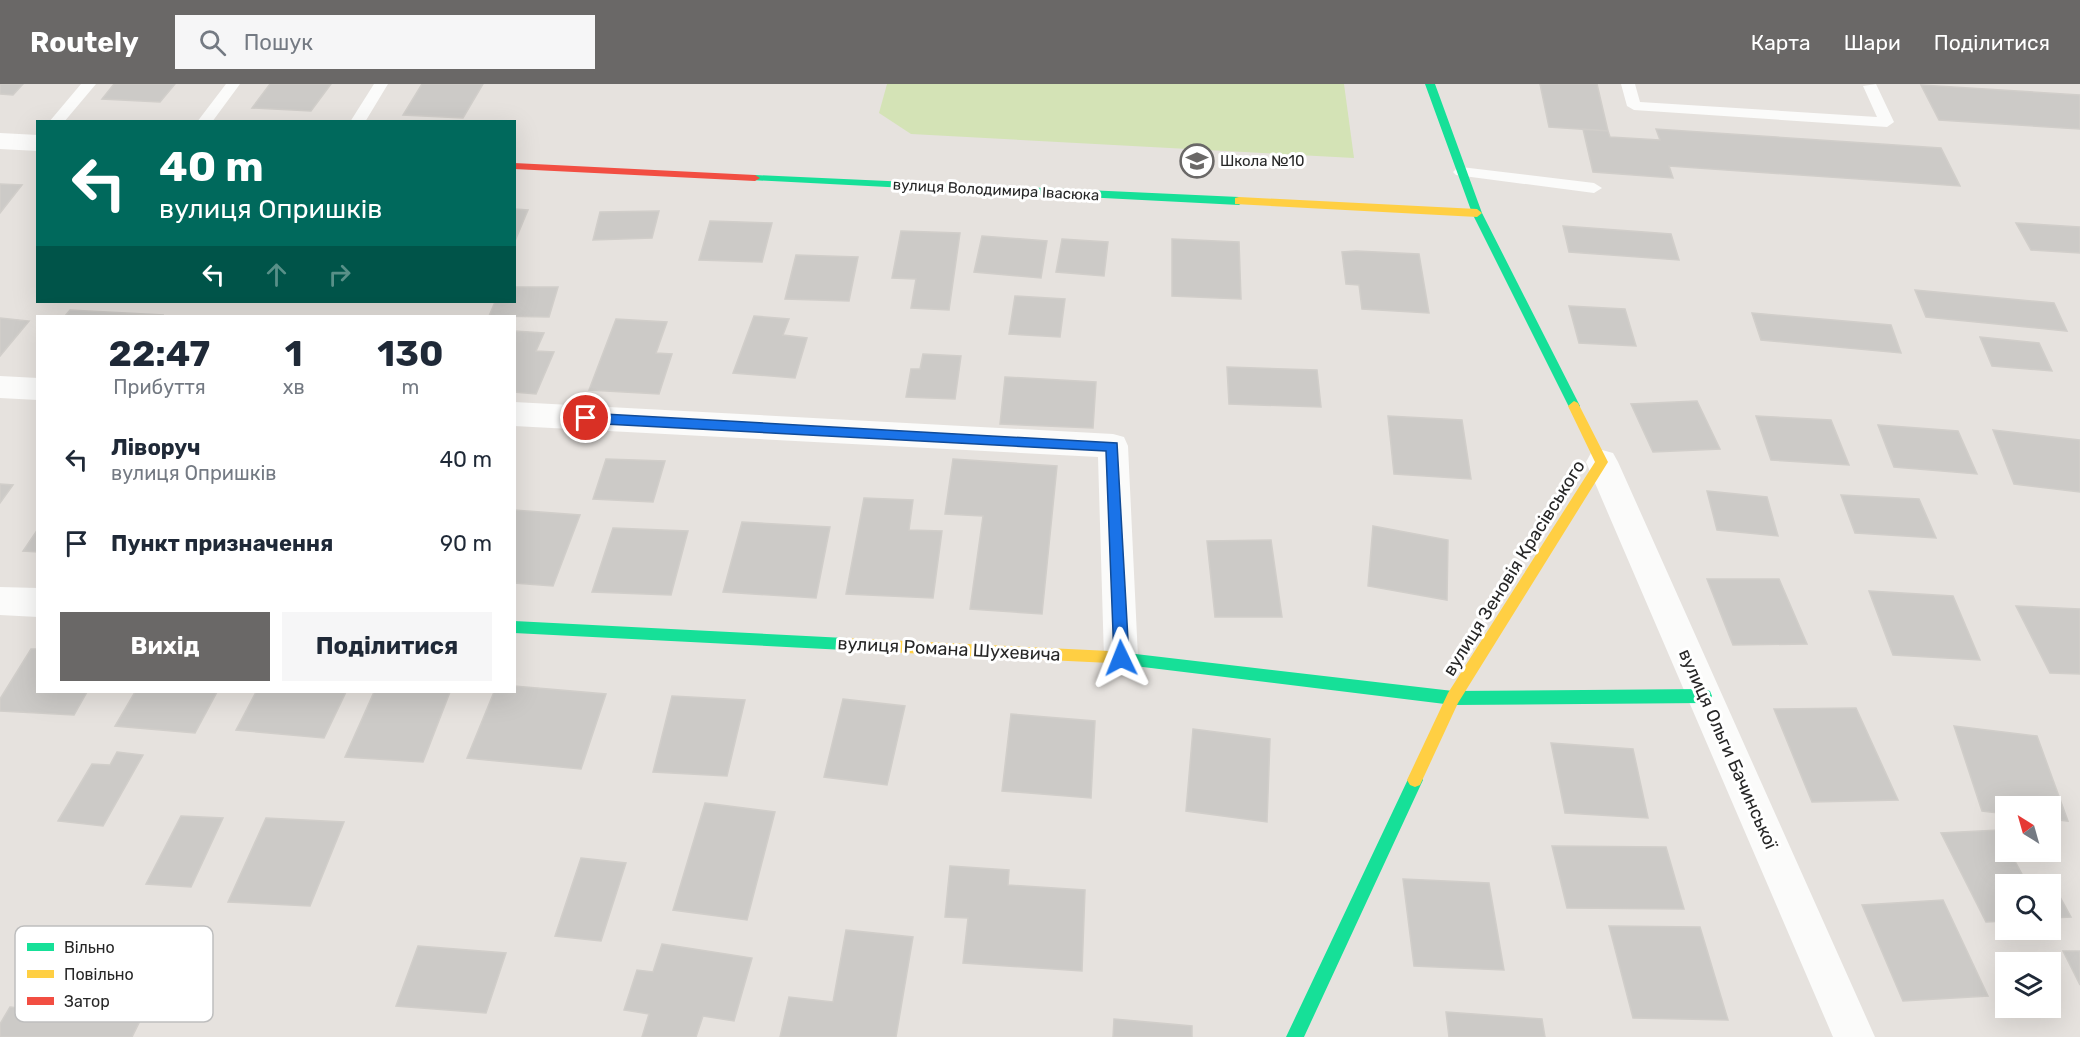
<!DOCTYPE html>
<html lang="uk">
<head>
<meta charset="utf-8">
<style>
	:root { --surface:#fff; --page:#f6f6f7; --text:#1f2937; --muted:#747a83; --accent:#6a6867 }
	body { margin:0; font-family:Rubik,sans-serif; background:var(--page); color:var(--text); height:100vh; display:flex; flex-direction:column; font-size:22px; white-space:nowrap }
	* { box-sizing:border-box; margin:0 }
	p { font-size:20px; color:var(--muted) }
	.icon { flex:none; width:33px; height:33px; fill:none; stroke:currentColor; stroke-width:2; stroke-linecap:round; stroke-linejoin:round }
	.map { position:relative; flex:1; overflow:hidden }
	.drawer { position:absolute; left:36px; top:231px; width:480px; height:378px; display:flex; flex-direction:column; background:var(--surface); border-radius:0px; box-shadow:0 6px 24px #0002 }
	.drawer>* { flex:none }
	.guide { position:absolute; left:36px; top:36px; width:480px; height:183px; border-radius:0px; box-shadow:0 6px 24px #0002; background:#00695c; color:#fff; overflow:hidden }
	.needle { width:39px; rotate:323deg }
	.buttons { position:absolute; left:1995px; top:712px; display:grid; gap:12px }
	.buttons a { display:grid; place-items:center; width:66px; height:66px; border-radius:0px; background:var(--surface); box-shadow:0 6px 24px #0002; font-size:30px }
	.pin { position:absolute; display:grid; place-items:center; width:51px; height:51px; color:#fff; margin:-26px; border:3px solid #fff; border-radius:50%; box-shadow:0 2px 6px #0007 }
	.me { position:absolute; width:66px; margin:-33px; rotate:358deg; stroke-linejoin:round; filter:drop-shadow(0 0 4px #0008) }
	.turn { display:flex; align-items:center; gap:21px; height:126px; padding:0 24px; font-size:27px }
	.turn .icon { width:78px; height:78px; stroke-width:2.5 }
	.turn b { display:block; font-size:42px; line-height:51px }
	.lanes { display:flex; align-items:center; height:57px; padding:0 24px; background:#0003; justify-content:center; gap:30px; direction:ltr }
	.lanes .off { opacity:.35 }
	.eta { display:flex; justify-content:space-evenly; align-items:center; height:102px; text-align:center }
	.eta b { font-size:36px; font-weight:700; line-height:42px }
	.action { display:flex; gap:12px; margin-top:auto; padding:12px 24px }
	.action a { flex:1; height:69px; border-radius:0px; background:var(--accent); color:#fff; font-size:24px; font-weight:700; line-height:69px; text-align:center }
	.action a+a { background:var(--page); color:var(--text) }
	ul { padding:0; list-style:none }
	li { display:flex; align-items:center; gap:18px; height:84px; padding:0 24px }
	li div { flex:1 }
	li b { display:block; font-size:22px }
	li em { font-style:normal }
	header { display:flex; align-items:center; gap:36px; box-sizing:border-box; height:84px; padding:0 30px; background:var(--accent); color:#fff }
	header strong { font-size:28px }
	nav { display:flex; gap:33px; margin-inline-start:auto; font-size:21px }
	.search { width:420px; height:54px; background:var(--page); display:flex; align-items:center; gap:15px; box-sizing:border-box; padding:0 21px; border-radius:0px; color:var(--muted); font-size:22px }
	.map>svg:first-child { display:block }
	.pitch { fill:#d4e3b6 }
	.building { fill:#cccac7; stroke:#d1ceca; stroke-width:1.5 }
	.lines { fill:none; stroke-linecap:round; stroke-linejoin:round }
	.lane { fill:#fbfbfa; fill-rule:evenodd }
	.street { fill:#fbfbfa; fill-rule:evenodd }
	.fast { fill:#16e098; fill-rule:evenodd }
	.slow { fill:#ffcf43; fill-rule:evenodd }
	.jam { fill:#f24e42; fill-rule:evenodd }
	.route { fill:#1a73e8; stroke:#114b97; stroke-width:1.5 }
	.labels { text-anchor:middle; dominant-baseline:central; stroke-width:6; stroke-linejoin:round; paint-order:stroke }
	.far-poi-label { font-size:15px; fill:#272727; stroke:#fff; text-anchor:start }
	.far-street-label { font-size:15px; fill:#272727; stroke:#fff }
	.street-label { font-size:18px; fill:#272727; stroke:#fff }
	.key { fill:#fff; stroke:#bebebe; stroke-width:1.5 }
	.key-label { font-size:16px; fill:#272727 }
</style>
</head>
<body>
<header>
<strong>Routely</strong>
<div class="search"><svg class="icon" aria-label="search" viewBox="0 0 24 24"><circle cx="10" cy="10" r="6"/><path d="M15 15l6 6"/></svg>Пошук</div>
<nav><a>Карта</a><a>Шари</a><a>Поділитися</a></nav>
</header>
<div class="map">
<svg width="2080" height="953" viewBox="0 0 2080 953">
	<rect width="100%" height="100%" fill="#e6e2de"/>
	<path class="pitch" d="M887 0H1344L1354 74 911 50 879 29Z"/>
	<path class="building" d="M0 0H23L13 11 0 10Z
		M114 0H175L160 18 102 15Z
		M270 0H331L311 27 252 24Z
		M422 0H483L463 34 403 31Z
		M1540 0H1597L1608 47 1549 43Z
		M1921 1 2080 11V45L1939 36Z
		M1583 45 1608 47 1610 53 1660 56 1656 45 1941 64 1960 102 1669 82 1673 94 1593 88Z
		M0 100 22 101 0 129Z
		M514 125 528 126 515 157H514Z
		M659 127 652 154 593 156 600 128Z
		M710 137 772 139 762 178 699 176Z
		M2016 139 2080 143V169L2031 166Z
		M1563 142 1671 150 1679 176 1569 168Z
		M901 147 960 149 949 226 911 224 916 195 892 194Z
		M982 152 1047 157 1041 194 974 188Z
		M1062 155 1108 158 1104 192 1056 188Z
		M1172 155 1239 158 1241 215 1172 212Z
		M1356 167 1419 170 1429 229 1362 225 1359 201 1346 200 1342 168Z
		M796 171 858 173 849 217 785 215Z
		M514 203H558L549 233 489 232 495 218H514Z
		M1915 206 2054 219 2067 247 1926 233Z
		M1015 212 1065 215 1060 253 1009 250Z
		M1569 222 1625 225 1636 262 1579 259Z
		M70 226 164 231 65 232Z
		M1752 229 1891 241 1901 269 1761 256Z
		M754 232 789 235 783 251 807 254 795 294 733 289Z
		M0 234 29 237 0 272Z
		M616 235 667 238 656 269 672 270 659 310 589 306Z
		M514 247 544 249 536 267 554 268 536 310 514 308Z
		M1980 253 2039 259 2052 287 1992 282Z
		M923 270 961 272 955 315 906 313 911 285H920Z
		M1227 283 1317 286 1321 323 1229 320Z
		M1005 293 1096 298 1093 344 1000 340Z
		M1697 317 1720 365 1653 368 1631 320Z
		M1388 332 1462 336 1471 395 1394 390Z
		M1756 332 1831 336 1849 381 1771 376Z
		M1878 341 1958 347 1977 390 1894 383Z
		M1993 346 2080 356V408L2014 400Z
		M606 375 665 377 653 418 593 415Z
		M953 375 1057 382 1042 530 970 525 983 432 945 430Z
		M0 400 13 401 0 419Z
		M1707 407 1767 413 1778 452 1717 446Z
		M1841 411 1919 415 1936 454 1855 449Z
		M864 414 913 416 909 446 942 447 933 514 846 510Z
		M514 426 580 431 553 502 514 499Z
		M742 438 830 443 816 514 723 508Z
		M1373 442 1448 456 1447 516 1368 502Z
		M613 444 688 447 671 511 592 508Z
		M38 445V468L23 467Z
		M1271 456 1282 533H1215L1207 457Z
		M1707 495H1779L1807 560 1733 561Z
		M1869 507 1953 512 1980 576 1893 571Z
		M2016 522 2080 525V590L2050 589Z
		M31 565H38V608H87L74 631 0 627V615Z
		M514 602 606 610 581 685 467 674 494 608H514Z
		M135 608H217L195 649 115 642Z
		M256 608H346L324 654 236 646Z
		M374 608H450L423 678 345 673Z
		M672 612 745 616 727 692 653 688Z
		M843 615 905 622 887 701 824 693Z
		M1856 624 1898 716 1812 718 1774 625Z
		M1011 630 1095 637 1091 714 1002 707Z
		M1954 642 2037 652 2068 737 2050 735V723H2006V730L1982 727Z
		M1193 645 1270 655 1267 738 1186 727Z
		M1551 659 1633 665 1648 734 1565 729Z
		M117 668 143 671 103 742 58 737 92 680 110 681Z
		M705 719 775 728 747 836 673 826Z
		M181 732 223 734 191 803 146 800Z
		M266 734 344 738 310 822 228 818Z
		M1999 746 2006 759V768H2010L2023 792 2048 791 2071 833 2050 834V801H2006V837L1986 838 1941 749Z
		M1552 762 1666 763 1684 825 1567 824Z
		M581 774 626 779 601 857 555 852Z
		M950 782 1009 786 1008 801 1085 806 1082 887 963 879 968 834 945 833Z
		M1403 795 1489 799 1504 886 1414 882Z
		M1943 816 1988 912 1903 917 1862 821Z
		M1609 842 1700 843 1728 936 1633 934Z
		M846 846 913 853 896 953H780L789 913 833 918Z
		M662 860 752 874 734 937 703 932 696 953H642L649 930 624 926 637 886 653 888Z
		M418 862 506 869 486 929 396 922Z
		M2063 867H2080V901Z
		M10 923 140 937 132 953H0V940Z
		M1446 928 1542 935 1545 953H1449Z
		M1114 935 1192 942V953H1113Z"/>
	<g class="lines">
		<path class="lane" d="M81 0H96L64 38H49Z
			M226 0H240L212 38H197Z
			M374 0H388L365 38H350Z
			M1621 0H1635L1640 18 1877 33 1863 2 1876 0 1894 38 1887 43 1634 26 1627 22Z
			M1461 83 1594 99 1602 104 1594 109 1456 91 1453 88 1456 85Z"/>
		<path class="street" d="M0 49 38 51V67L0 65Z
			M0 292 38 294V316L0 314Z
			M514 318 1113 350 1124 353 1128 362 1138 574 1133 585 1121 589 1109 585 1104 574 1098 373 514 342Z
			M1602 366 1613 369 1618 378 1875 953H1833L1586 378 1591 369Z
			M0 503 38 504V533L0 531Z"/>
		<path class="fast" d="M1425 0H1435L1482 129 1580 322 1578 325H1570L1472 129Z
			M755 91 1239 113 1244 117 1239 121 751 96V92Z
			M514 537 845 554 850 556 852 560 850 564 845 566 514 549Z
			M1110 567 1453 607 1705 605 1710 607 1712 612 1710 617 1705 619 1453 621 1110 579 1105 577 1103 573 1105 569Z
			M1415 689 1420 691 1423 696 1304 953H1286L1410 691Z"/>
		<path class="slow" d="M1239 113 1477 125 1482 129 1477 133 1235 120V114Z
			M1574 317 1578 319 1608 378 1458 619 1420 701 1415 703 1410 701 1407 696 1448 609 1595 378 1568 322Z
			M845 554 1110 567 1115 569 1117 573 1115 577 1110 579 845 566 840 564 838 560 840 556Z"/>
		<path class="jam" d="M514 79 755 91 760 94 755 97 514 85Z"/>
	</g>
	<path class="route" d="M586 329 1117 359 1129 574 1126 578 1121 580 1116 578 1114 574 1106 367 586 339 580 334Z"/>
	<defs>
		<symbol id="school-ring" viewBox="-11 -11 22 22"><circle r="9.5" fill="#fff" stroke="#6a6867" stroke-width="1.5"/><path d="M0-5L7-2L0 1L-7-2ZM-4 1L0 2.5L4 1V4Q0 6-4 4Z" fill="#6a6867"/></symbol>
	</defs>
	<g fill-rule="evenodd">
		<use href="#school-ring" x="1178" y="58" width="38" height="38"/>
	</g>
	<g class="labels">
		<g class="far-poi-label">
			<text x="1220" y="77">Школа №10</text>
		</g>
		<g class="far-street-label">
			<text transform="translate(996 106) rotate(3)">вулиця Володимира Івасюка</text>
		</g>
		<g class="street-label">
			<text transform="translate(1514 484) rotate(-58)">вулиця Зеновія Красівського</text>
			<text transform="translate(949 565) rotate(3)">вулиця Романа Шухевича</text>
			<text transform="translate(1728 665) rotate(66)">вулиця Ольги Бачинської</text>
		</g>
	</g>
	<rect x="15" y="842" width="198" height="96" rx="9" class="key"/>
	<rect x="27" y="859" width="27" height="8" fill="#16e098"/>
	<rect x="27" y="886" width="27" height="8" fill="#ffcf43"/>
	<rect x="27" y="913" width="27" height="8" fill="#f24e42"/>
	<g class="key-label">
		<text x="64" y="869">Вільно</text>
		<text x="64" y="896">Повільно</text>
		<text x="64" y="923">Затор</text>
	</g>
</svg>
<div class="buttons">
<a><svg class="needle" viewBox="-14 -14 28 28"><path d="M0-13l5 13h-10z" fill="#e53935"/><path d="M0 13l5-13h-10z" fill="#747a83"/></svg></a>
<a><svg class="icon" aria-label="search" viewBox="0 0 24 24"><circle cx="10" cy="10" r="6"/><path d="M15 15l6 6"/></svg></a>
<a><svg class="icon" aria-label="layers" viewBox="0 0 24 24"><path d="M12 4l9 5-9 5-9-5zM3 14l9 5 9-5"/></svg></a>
</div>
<div class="pin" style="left:586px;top:334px;background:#d93025"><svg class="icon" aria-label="arrive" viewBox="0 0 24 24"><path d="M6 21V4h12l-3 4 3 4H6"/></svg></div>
<svg class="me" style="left:1121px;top:574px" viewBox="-20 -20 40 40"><path d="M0-17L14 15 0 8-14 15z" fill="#1a73e8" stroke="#fff" stroke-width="4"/></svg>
<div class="guide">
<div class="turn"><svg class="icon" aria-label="left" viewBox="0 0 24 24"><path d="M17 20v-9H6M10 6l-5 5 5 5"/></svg><div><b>40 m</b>вулиця Опришків</div></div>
<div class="lanes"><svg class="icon" aria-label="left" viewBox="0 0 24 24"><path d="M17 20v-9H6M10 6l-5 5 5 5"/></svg><svg class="icon off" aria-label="ahead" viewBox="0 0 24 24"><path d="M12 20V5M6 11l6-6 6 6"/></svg><svg class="icon off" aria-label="right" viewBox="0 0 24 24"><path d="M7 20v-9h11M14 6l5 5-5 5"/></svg></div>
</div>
<section class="drawer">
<div class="eta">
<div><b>22:47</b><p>Прибуття</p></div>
<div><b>1</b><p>хв</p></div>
<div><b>130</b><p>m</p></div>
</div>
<ul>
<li><svg class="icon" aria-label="left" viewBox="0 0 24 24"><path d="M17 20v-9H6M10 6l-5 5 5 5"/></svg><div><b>Ліворуч</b><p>вулиця Опришків</p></div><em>40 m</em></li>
<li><svg class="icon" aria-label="arrive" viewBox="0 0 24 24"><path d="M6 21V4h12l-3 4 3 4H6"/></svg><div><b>Пункт призначення</b></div><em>90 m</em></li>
</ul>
<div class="action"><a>Вихід</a><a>Поділитися</a></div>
</section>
</div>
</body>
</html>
